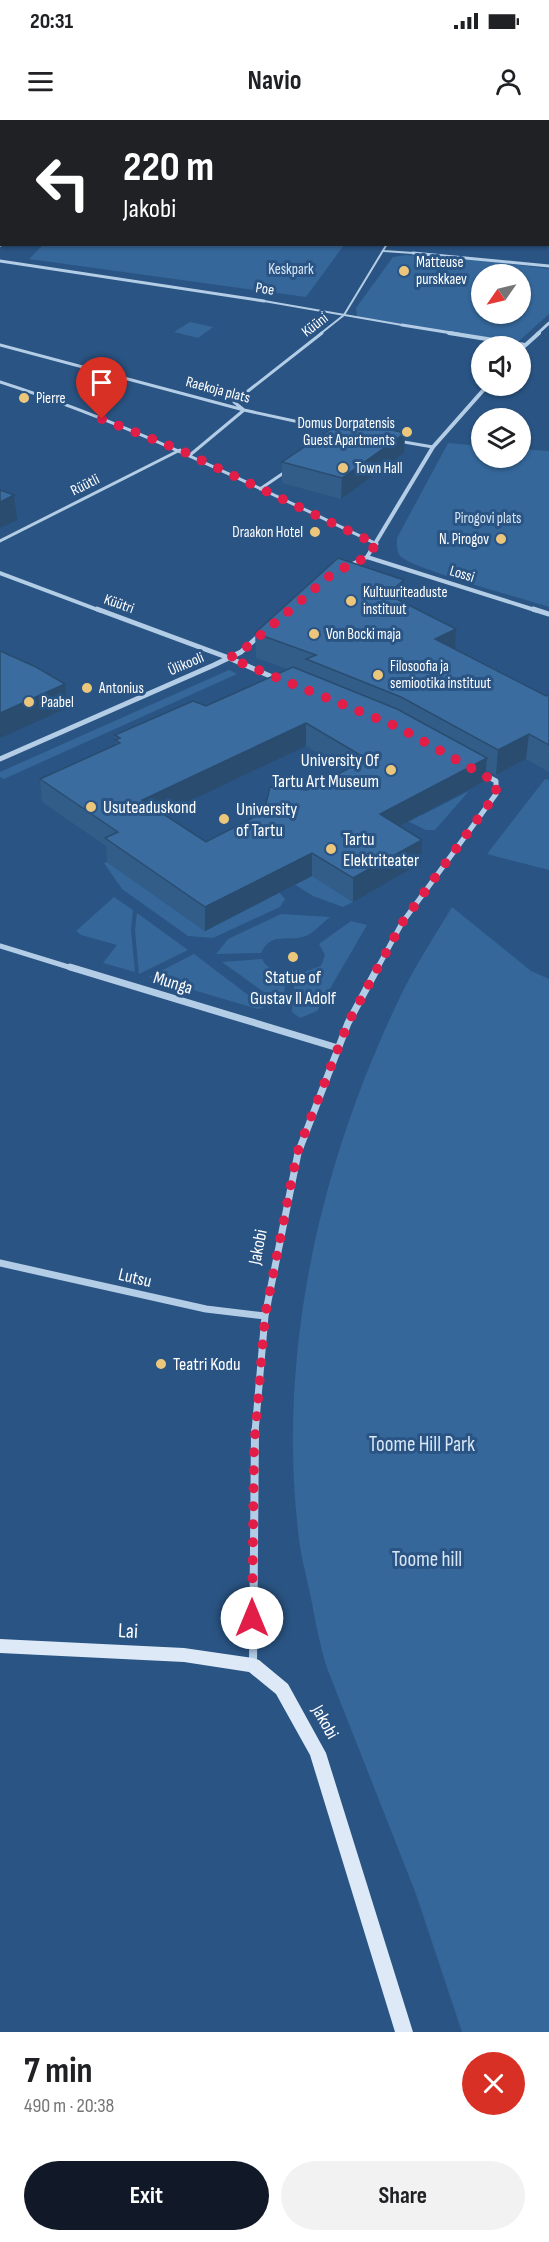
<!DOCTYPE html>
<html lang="en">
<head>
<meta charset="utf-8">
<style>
	:root { --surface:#fff; --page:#f2f2f2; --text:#202124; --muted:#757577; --accent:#111827 }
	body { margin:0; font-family:"Sofia Sans Condensed",sans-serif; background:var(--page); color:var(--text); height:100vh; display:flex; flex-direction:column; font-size:22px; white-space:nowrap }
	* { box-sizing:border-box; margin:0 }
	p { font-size:20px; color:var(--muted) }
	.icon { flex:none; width:33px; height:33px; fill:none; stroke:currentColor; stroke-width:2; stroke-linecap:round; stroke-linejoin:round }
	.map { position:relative; height:1912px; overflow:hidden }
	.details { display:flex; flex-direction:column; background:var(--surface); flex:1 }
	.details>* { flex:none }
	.banner { position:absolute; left:0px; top:0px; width:549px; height:126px; box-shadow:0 2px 4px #0004; background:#202124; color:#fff; overflow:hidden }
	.needle { width:39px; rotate:236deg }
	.buttons { position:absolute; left:471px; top:144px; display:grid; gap:12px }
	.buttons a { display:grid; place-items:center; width:60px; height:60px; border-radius:50%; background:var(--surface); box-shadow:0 2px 4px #0004; font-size:30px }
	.pin { position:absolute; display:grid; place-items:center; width:51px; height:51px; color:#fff; margin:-62px -26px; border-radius:50% 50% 50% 0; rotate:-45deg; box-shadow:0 0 6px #0007 }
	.pin .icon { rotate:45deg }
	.me { position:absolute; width:66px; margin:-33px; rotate:0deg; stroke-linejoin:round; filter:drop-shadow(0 0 4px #0008) }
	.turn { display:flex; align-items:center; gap:21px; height:126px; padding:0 24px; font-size:27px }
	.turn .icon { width:78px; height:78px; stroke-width:2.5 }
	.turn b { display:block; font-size:42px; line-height:51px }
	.round { display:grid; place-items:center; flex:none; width:63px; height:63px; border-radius:32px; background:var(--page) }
	.headline { display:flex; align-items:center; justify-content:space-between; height:102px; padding:0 24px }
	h1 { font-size:36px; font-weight:700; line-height:45px }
	.primary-button { display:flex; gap:12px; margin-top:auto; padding:12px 24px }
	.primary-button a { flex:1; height:69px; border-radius:36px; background:var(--accent); color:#fff; font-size:24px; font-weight:700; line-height:69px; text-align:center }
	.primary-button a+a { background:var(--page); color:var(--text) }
	.status { display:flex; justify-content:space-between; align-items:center; height:42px; padding:0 30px; background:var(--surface); direction:ltr }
	.status svg { height:16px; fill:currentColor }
	header { display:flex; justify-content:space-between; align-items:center; height:78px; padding:0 24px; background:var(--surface); font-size:27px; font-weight:700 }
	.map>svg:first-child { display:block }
	.green { fill:#35679a; fill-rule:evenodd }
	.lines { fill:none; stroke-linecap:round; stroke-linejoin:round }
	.pedestrian-far1 { stroke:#b4cde6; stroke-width:2 }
	.pedestrian { stroke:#b4cde6; stroke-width:3 }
	.minor-far4 { stroke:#b4cde6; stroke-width:3 }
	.minor-far3 { stroke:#b4cde6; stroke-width:4 }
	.minor-far2 { stroke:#b4cde6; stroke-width:5 }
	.minor-far1 { stroke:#b4cde6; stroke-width:7 }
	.minor { stroke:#b4cde6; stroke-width:8 }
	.secondary { fill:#dde9f6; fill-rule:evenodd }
	.wall { fill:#335d89; fill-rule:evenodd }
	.shaded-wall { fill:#294c6f }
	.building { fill:#3b6c9f; stroke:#294c6f; stroke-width:1.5; fill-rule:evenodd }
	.route { stroke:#e11d48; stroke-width:10; stroke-dasharray:0 18 }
	.poi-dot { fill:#ecc77b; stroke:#2a5483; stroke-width:2 }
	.labels { text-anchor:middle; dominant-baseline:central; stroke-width:6; stroke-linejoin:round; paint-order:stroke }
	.far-poi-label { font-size:15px; fill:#fff; stroke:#2a5483; text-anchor:start }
	.far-park-label { font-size:15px; fill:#d7e6f5; stroke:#2a5483 }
	.far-street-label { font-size:15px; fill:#fff; stroke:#2a5483 }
	.poi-label { font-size:18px; fill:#fff; stroke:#2a5483; text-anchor:start }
	.street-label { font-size:18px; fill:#fff; stroke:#2a5483 }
	.near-park-label { font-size:21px; fill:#d7e6f5; stroke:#2a5483 }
	.near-street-label { font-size:21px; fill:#fff; stroke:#2a5483 }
</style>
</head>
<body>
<div class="status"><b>20:31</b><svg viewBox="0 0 49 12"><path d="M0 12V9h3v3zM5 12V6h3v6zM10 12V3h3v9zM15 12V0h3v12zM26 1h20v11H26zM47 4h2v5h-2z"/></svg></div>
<header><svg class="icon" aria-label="menu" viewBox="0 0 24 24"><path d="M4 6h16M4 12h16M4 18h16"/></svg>Navio<svg class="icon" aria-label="person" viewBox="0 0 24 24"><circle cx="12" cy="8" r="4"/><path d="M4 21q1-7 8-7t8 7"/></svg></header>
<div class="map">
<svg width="549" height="1912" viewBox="0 0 549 1912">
	<rect width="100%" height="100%" fill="#2a5483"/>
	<path class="green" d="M43 125 344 124V125L306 177 29 139Z
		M406 135 488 141 549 149V194L518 222 357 197 356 188 393 137ZM482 154H520V194H482Z
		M190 202 213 207 198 218 174 212Z
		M448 323 481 326 482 338H520L521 329 549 331V487C525 479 412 449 400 436 396 430 397 425 397 418Z
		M229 550 237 554 4 659 0 657V652Z
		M545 659 549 660V750L487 734Z
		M469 671 435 710H426L405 700 416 692 422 695Z
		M107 742 205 811 279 772 285 779 280 787 213 818 188 816 122 769 104 743Z
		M311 755 353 782 343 787 313 776 294 764Z
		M114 777 133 790 131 810 135 852 103 843 117 825 81 815 76 811Z
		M452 787 531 851 549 859V1912H462L416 1774 327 1548C319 1523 315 1498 310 1473 306 1455 301 1437 299 1419 276 1234 320 1044 400 877 415 846 434 817 452 787Z
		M137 793 188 830 139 854 135 810Z
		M281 794 330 797C323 802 312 815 303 817 287 821 271 812 261 833L216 834 228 819Z
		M351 801 367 805 317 891 300 898 292 892 295 855 321 846 325 835 319 824Z
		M194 834 264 887 258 889 149 857Z
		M262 839C267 849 276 852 286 854L283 886 222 842Z"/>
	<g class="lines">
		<path class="pedestrian-far1" d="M384 131 413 133
			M264 181 402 205
			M320 214 344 195 387 124"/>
		<path class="pedestrian" d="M0 225 244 290 336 310
			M0 262C131 304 253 365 377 424
			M398 321 433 327
			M190 335 244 290 234 282 322 213
			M260 369 288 350
			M0 421 180 330"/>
		<path class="minor-far4" d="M413 133 549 146
			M0 141 264 181
			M402 205 458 214
			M537 214 549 203"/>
		<path class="minor-far3" d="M449 213 525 225
			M520 230 539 213
			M367 437 538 491
			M346 447 367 437 433 327 487 266
			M0 453 101 491"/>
		<path class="minor-far2" d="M97 489 229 538 277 559
			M533 489 549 494
			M0 639 214 545 241 532 261 514
			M0 826 75 849
			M377 849 402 803 496 674V661L479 652"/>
		<path class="minor-far1" d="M70 847 338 928
			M0 1143 206 1189 265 1196
			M255 1312 265 1196 298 1033 348 903 378 847"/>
		<path class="minor" d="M253 1544 255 1311"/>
		<path class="secondary" d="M125 0H131L124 2Z
			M152 0H158L151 2Z
			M2 122V124H5L0 127Z
			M0 1519 184 1528 253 1538 259 1540 288 1564 326 1633 413 1912H395L310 1635 276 1574 249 1552 184 1542 0 1533Z"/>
	</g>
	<path class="wall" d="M410 0H438L437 2Z
		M548 37H549V85H548Z
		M405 313 404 333 341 379 282 363V342Z
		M404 460 403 482 456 509 455 529 546 576 549 575V652L526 639 496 655 486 650 485 661 400 706 421 743 353 782 312 756 205 811 107 742 106 726 42 682 40 659 116 625 115 615 206 586 288 549 256 538 255 513ZM306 626 346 650 206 722 163 693Z"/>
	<path class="shaded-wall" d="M405 313 404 333 341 379 342 358Z
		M14 375 17 400 0 408V382Z
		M404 460 402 484 387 474Z
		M456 509 455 534 435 519Z
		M65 564 67 588 0 618V593Z
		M306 603V626L143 703 142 680Z
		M529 614 526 639 496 655 498 630Z
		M487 638 485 661 379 717 380 694Z
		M422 720 421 743 353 782V758Z
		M312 733V756L205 811V787Z"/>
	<path class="building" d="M548 37H549V67L548 66Z
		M346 299 405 313 342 358 282 342Z
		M0 370 14 375 0 382Z
		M338 438 404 460 387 474 456 509 435 519 546 576 549 575V625L529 614 498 630 401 577 306 539 316 535 255 513Z
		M0 531 36 547 65 564 0 593Z
		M293 547 397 589 487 638 380 694 422 720 353 758 312 733 205 787 105 718 118 712 40 659 120 623 115 620 120 618 115 615 193 581 206 586ZM306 603 367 639 307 670 270 667 264 692 206 722 142 680Z"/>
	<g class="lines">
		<path class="route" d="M102 299 180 330 376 424 367 437 333 453 241 532 229 538 398 607 496 662V674L402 803 348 903 297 1033 265 1196 254 1328 252 1498"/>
	</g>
	<g class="poi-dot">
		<circle cx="404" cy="151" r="6"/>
		<circle cx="24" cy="278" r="6"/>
		<circle cx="407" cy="312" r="6"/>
		<circle cx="343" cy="348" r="6"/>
		<circle cx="315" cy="412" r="6"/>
		<circle cx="501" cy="419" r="6"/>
		<circle cx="351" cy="481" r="6"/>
		<circle cx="314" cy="514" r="6"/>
		<circle cx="378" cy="555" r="6"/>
		<circle cx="87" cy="568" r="6"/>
		<circle cx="29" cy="582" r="6"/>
		<circle cx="391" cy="650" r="6"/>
		<circle cx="91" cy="687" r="6"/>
		<circle cx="224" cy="699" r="6"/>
		<circle cx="331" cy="729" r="6"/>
		<circle cx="293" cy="837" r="6"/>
		<circle cx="161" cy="1244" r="6"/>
	</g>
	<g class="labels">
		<g class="far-poi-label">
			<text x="416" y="142">Matteuse<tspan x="416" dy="17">purskkaev</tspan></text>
			<text x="36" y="278">Pierre</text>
			<text x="395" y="303" text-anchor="end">Domus Dorpatensis<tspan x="395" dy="17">Guest Apartments</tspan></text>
			<text x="355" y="348">Town Hall</text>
			<text x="303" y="412" text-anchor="end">Draakon Hotel</text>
			<text x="489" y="419" text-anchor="end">N. Pirogov</text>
			<text x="363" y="472">Kultuuriteaduste<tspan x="363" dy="17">instituut</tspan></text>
			<text x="326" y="514">Von Bocki maja</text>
			<text x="390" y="546">Filosoofia ja<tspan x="390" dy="17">semiootika instituut</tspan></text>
			<text x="99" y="568">Antonius</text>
			<text x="41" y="582">Paabel</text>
		</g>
		<g class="far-park-label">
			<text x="291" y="149">Keskpark</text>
			<text x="488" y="398">Pirogovi plats</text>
		</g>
		<g class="far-street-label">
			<text transform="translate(265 169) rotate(9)">Poe</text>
			<text transform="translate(315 205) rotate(-38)">Küüni</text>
			<text transform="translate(218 270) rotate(15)">Raekoja plats</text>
			<text transform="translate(85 365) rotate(-27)">Rüütli</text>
			<text transform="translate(462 454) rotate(17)">Lossi</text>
			<text transform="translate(119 484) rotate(20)">Küütri</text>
			<text transform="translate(186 544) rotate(-23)">Ülikooli</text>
		</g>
		<g class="poi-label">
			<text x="379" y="640" text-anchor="end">University Of<tspan x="379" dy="21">Tartu Art Museum</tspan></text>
			<text x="103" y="687">Usuteaduskond</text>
			<text x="236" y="689">University<tspan x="236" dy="21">of Tartu</tspan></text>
			<text x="343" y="719">Tartu<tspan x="343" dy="21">Elektriteater</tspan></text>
			<text x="293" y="857" text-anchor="middle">Statue of<tspan x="293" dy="21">Gustav II Adolf</tspan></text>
			<text x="173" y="1244">Teatri Kodu</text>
		</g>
		<g class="street-label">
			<text transform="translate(173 863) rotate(17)">Munga</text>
			<text transform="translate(258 1127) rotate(-79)">Jakobi</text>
			<text transform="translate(135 1158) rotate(13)">Lutsu</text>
			<text transform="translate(325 1602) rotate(61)">Jakobi</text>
		</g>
		<g class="near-park-label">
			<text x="422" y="1324">Toome Hill Park</text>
			<text x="427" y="1439">Toome hill</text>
		</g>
		<g class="near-street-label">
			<text transform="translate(128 1511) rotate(3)">Lai</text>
		</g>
	</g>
</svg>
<div class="buttons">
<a><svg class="needle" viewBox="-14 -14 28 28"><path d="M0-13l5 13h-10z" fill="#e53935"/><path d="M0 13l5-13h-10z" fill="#757577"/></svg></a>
<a><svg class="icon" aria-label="sound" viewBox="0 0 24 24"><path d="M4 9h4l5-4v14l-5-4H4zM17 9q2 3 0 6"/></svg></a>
<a><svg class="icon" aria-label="layers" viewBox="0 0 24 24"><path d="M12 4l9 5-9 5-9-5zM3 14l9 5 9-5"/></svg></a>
</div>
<div class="pin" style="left:102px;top:299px;background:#d93025"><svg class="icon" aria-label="arrive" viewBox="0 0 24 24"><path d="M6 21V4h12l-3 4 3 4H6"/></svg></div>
<svg class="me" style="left:252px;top:1498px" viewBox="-20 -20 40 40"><circle r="19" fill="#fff"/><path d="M0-13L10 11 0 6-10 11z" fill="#e11d48"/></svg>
<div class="banner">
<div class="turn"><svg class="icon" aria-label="left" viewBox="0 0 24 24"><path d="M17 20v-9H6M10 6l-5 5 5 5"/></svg><div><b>220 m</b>Jakobi</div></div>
</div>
</div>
<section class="details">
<div class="headline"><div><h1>7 min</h1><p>490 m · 20:38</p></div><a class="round" style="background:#d93025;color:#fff"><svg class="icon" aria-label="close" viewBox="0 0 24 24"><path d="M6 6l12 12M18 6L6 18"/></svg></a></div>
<div class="primary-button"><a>Exit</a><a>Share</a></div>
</section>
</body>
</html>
